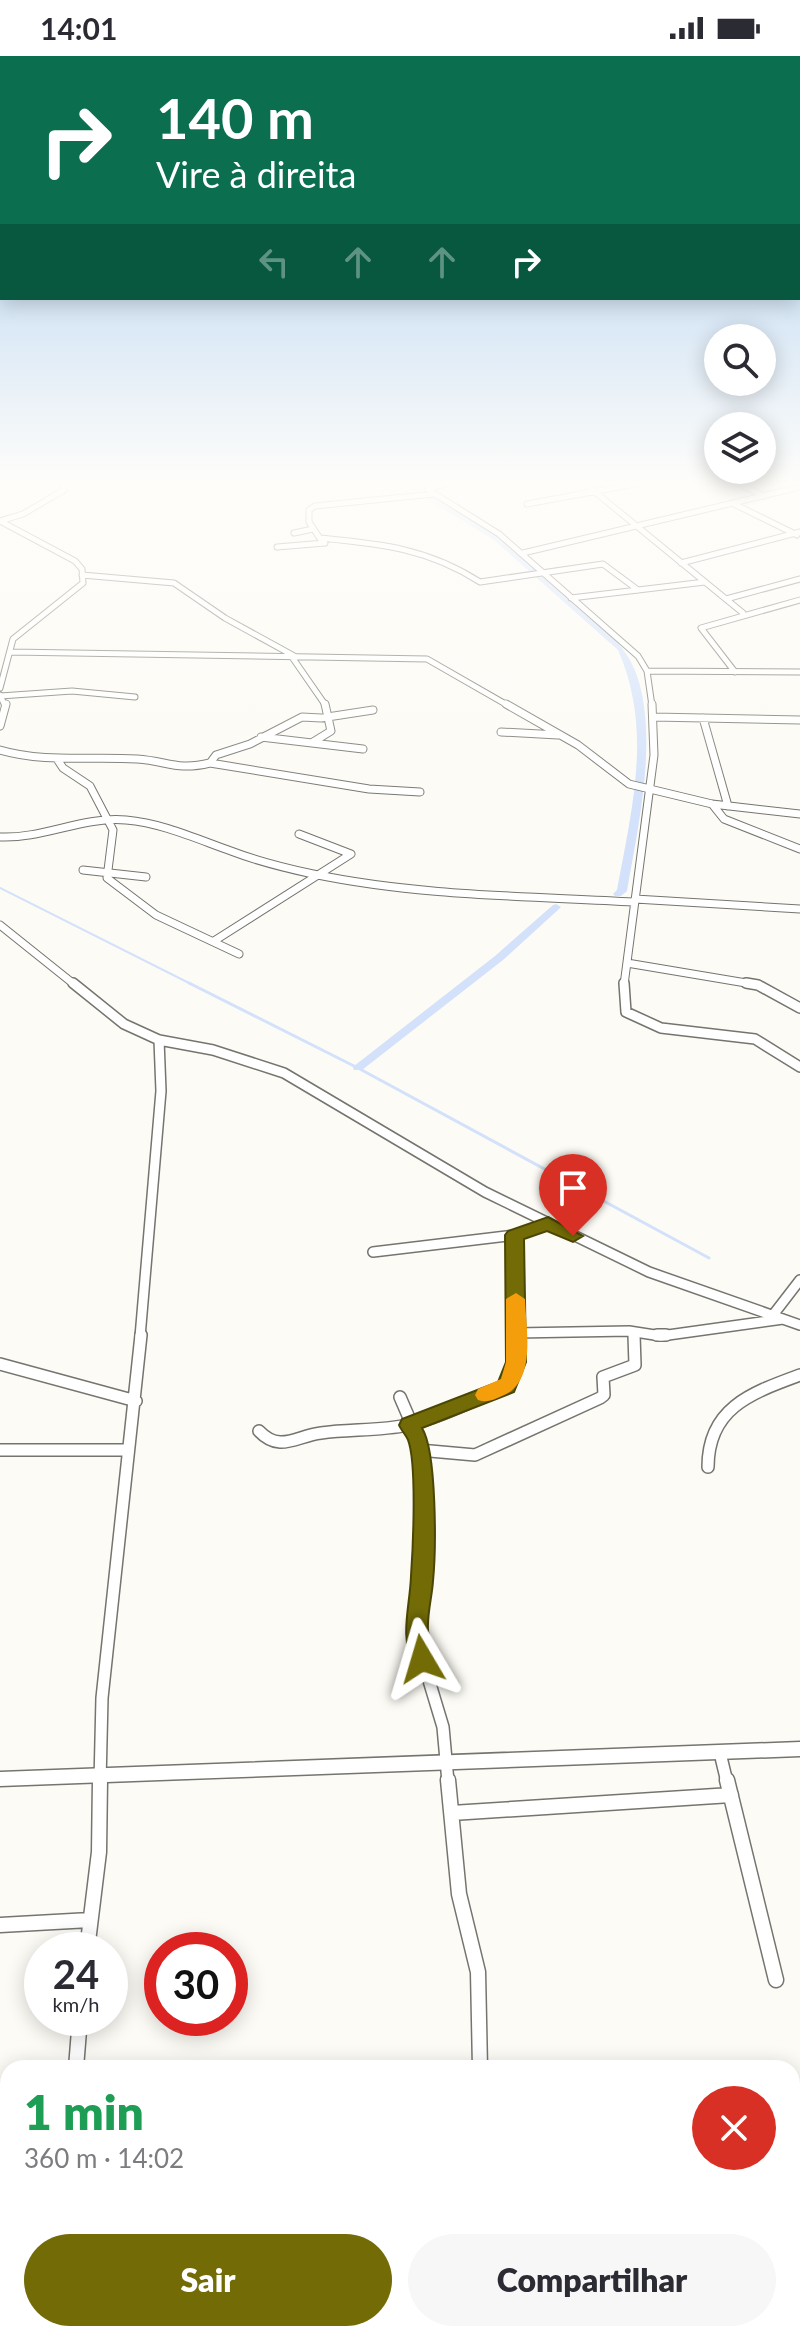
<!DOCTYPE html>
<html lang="pt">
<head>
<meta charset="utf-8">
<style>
	:root { --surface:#fff; --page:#f7f7f7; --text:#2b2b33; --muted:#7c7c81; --accent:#726b06 }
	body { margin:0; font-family:Lato,sans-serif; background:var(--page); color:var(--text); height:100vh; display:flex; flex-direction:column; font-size:30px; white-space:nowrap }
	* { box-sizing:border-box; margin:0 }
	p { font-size:26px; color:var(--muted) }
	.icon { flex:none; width:44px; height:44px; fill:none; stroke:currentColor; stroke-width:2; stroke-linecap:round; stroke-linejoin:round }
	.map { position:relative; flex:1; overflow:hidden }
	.panel { position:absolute; left:0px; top:2004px; width:800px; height:282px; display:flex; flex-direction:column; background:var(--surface); border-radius:24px 24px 0 0; box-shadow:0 4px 20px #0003 }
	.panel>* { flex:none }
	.hud { position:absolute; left:0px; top:0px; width:800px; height:244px; box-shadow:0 4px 20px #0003; background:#0b6e4f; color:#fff; overflow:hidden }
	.buttons { position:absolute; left:704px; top:268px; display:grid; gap:16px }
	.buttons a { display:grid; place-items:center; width:72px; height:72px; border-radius:50%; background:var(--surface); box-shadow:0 4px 20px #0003; font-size:40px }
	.speed { position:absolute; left:24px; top:1876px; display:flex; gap:16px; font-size:40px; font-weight:700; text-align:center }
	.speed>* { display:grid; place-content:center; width:104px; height:104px; border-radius:50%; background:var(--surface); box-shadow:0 4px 20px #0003; line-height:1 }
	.speed small { font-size:20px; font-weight:400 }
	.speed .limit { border:12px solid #d22; background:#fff; color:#111 }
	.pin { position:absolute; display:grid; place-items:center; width:68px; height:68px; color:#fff; margin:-82px -34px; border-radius:50% 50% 50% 0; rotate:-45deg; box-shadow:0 0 8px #0007 }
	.pin .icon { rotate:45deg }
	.me { position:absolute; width:88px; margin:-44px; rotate:353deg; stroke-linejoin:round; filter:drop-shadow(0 0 6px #0008) }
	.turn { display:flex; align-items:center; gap:28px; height:168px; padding:0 24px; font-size:36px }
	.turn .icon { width:104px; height:104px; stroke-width:2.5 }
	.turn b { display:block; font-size:56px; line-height:68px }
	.lanes { display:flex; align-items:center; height:76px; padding:0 24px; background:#0003; justify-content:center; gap:40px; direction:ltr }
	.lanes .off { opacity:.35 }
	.round { display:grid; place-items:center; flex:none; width:84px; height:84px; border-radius:42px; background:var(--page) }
	.overview { display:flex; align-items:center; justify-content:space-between; height:136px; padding:0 24px }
	h1 { font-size:48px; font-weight:800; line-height:60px; color:#1e9e55 }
	.cta { display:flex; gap:16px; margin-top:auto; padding:16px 24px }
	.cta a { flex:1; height:92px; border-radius:48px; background:var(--accent); color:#fff; font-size:32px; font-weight:800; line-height:92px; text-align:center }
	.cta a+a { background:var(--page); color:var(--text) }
	.status { display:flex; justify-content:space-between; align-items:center; height:56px; padding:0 40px; background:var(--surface); direction:ltr }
	.status svg { height:22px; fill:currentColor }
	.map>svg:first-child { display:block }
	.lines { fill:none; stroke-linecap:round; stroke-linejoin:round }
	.stream-far1 { stroke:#d3e2fa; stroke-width:2 }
	.stream { stroke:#d3e2fa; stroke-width:3 }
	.canal { fill:#d3e2fa; fill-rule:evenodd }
	.minor-far4-casing { stroke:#75746e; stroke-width:7 }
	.minor-far3-casing { stroke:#75746e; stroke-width:9 }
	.minor-far2-casing { stroke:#75746e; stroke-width:12 }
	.minor-far1-casing { stroke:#75746e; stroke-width:14 }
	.minor-casing { stroke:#75746e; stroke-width:17 }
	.secondary-casing { stroke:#75746e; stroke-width:3 }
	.minor-far4 { stroke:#fff; stroke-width:5 }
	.minor-far3 { stroke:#fff; stroke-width:7 }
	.minor-far2 { stroke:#fff; stroke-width:9 }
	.minor-far1 { stroke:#fff; stroke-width:11 }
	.minor { stroke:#fff; stroke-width:14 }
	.secondary { fill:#fff; fill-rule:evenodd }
	.route { fill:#726b06; stroke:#4a4604; stroke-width:2 }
	.slow { fill:#f59e0b }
</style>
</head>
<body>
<div class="status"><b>14:01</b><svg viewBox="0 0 49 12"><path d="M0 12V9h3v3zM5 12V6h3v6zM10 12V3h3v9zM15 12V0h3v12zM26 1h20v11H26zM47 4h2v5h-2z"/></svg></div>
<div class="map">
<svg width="800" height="2285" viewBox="0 0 800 2285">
	<rect width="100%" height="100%" fill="#fdfbf5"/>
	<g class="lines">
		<path class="stream-far1" d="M0 832 193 929"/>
		<path class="stream" d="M189 927 358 1012 709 1202"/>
		<path class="canal" d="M401 427H409C438 445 470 461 498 481 526 501 551 527 576 550 601 572 624 585 636 617 659 680 638 771 627 835L621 840H615L613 838 617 834C632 752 653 673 618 594L494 484Z
			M556 848 561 851 559 853 503 904 362 1014H354L353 1012 354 1010 495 900 553 849Z"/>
		<defs>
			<path id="minor-far4" d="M451 427 427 433 499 478 638 600 647 615 652 650
				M584 427 743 557
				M738 427 764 440
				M732 447 797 479
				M527 448 640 427
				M0 465 75 505 82 513 83 527 13 583 0 632
				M0 465 23 458 64 434 62 427
				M294 477 313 473
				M320 482C381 488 427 492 480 526L603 508 638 534
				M321 484 309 466V454L315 450 434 438
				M277 491 325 487
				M523 497 800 431
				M681 507 800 476
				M82 519 174 527 225 562 296 601
				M571 542 705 526
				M726 543 800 523
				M11 596 427 603 509 650
				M292 601 326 650
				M647 615 800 616
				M735 616 701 572 800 544
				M0 639 5 650
				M0 640 72 635 135 641"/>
			<path id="minor-far3" d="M506 648 578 689 629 728 712 748 800 758
				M654 661 800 664
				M703 662 728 750
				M0 670 6 648
				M501 676 558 679
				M261 681 363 693
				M313 686 331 675 325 648
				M0 694C45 707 90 700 137 703 168 705 176 715 210 707L369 733 420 736
				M57 703 63 712 90 730 113 774 107 822 156 859 239 898
				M210 707 216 699 250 688 302 661 321 662 373 654
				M712 748 724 763 800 793
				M0 781C43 783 83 760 126 764 162 767 197 783 231 795 257 805 285 812 313 818 418 840 527 840 634 846
				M83 814 146 821
				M635 843 800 853
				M0 869 75 929
				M214 885 351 798 299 778
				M627 907 758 929
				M624 929 654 699 652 648"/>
			<path id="minor-far2" d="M73 927 124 968 159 984 213 994 284 1017 485 1136 649 1216 800 1269
				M624 927 626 956 661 972 755 983 800 1011
				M746 927 758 929 800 952
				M515 1179 516 1277
				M373 1196 515 1179 548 1168
				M773 1259 800 1224
				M634 1276V1281
				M140 1281 161 1035 159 984
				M516 1281V1277L629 1275 661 1280 783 1263"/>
			<path id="minor-far1" d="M657 1279H666
				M0 1308 136 1345
				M400 1341 419 1385 423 1521 418 1588 443 1671 448 1726
				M259 1375C280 1397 296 1380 321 1377 350 1373 379 1375 408 1369 442 1361 473 1344 506 1331L516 1306V1279
				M0 1394H126
				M419 1394 475 1399 600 1342 604 1339 603 1321 635 1309 634 1279
				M708 1411C708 1352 751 1337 800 1319
				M720 1697 727 1726
				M100 1726 102 1642 141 1279"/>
			<path id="minor" d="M448 1724 459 1838 478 1916 480 2012
				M727 1724 776 1924
				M452 1757 731 1739
				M0 1869 90 1864
				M87 1894 99 1796 100 1724
				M76 2012 80 1962
				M0 2246H8
				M67 2278V2285
				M482 2278V2285"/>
			<path id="secondary" d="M800 1686V1700L0 1730V1716Z"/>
		</defs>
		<use href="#minor-far4" class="minor-far4-casing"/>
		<use href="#minor-far3" class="minor-far3-casing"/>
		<use href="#minor-far2" class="minor-far2-casing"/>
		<use href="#minor-far1" class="minor-far1-casing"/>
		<use href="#minor" class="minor-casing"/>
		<use href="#secondary" class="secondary-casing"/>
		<use href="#minor-far4" class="minor-far4"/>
		<use href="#minor-far3" class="minor-far3"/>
		<use href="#minor-far2" class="minor-far2"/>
		<use href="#minor-far1" class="minor-far1"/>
		<use href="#minor" class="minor"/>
		<use href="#secondary" class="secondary"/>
	</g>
	<linearGradient id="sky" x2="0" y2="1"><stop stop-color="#9fc6ef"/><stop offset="0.57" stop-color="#fefdfa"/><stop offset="1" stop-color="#fefdfa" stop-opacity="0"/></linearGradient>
	<rect width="800" height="747" fill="url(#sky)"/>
	<path class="route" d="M548 1161 583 1180 573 1186 547 1175 524 1183 526 1306 514 1336 422 1372C437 1396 436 1494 433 1525 432 1541 427 1558 428 1574 429 1587 436 1598 430 1610L422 1613 414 1610C399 1580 410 1551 411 1520 413 1492 417 1407 408 1384 406 1379 401 1374 399 1369L402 1363 498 1326 506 1306 505 1179 508 1175Z"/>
	<path class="slow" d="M516 1237 525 1243C526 1273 537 1327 502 1340 493 1344 487 1347 478 1344L475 1339 478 1333 501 1323 506 1306V1243Z"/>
</svg>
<div class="buttons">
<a><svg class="icon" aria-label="search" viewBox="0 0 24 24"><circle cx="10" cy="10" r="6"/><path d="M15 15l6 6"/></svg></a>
<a><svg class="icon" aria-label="layers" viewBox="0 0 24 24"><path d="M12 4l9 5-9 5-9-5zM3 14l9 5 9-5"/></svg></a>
</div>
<div class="speed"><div>24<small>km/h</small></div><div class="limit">30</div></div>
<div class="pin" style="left:573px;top:1180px;background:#d93025"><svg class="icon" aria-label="arrive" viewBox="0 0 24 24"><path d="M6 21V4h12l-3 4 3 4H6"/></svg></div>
<svg class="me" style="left:422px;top:1603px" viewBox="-20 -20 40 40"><path d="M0-17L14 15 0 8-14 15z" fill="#726b06" stroke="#fff" stroke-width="4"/></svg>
<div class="hud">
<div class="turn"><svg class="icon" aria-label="right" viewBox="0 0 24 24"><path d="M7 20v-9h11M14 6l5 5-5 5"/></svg><div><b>140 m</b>Vire à direita</div></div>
<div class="lanes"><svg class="icon off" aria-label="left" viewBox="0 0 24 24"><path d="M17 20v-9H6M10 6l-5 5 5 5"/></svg><svg class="icon off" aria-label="ahead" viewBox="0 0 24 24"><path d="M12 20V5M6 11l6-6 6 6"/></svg><svg class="icon off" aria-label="ahead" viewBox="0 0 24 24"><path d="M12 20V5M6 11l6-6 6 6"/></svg><svg class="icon" aria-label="right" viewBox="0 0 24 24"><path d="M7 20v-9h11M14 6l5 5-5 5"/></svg></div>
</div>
<section class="panel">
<div class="overview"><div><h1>1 min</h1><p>360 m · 14:02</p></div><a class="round" style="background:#d93025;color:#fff"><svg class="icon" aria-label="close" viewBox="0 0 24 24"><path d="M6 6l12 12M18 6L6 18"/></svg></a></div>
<div class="cta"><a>Sair</a><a>Compartilhar</a></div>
</section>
</div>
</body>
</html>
